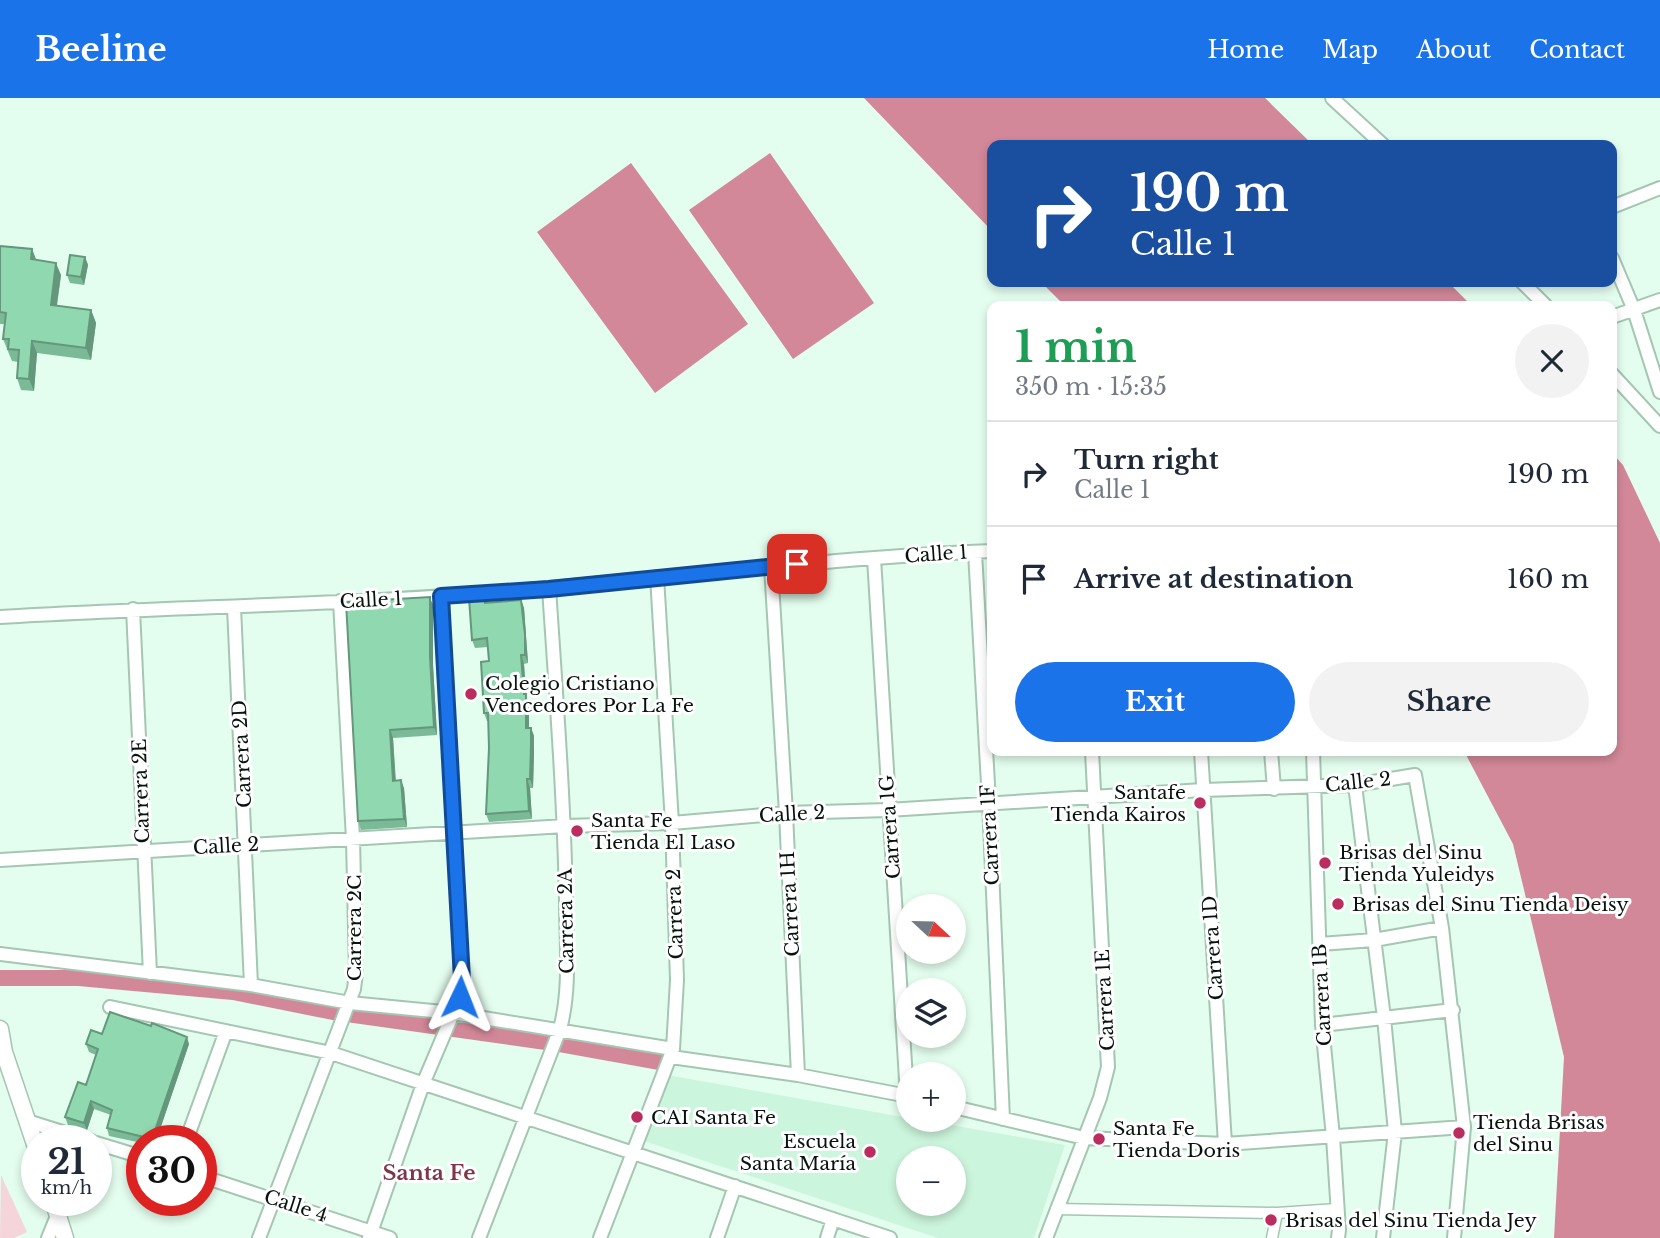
<!DOCTYPE html>
<html lang="en">
<head>
<meta charset="utf-8">
<style>
	:root { --surface:#fff; --page:#f2f2f3; --text:#1f2937; --muted:#747a83; --line:#e0e1e3; --accent:#1a73e8 }
	body { margin:0; font-family:"Libre Baskerville",serif; background:var(--page); color:var(--text); height:100vh; display:flex; flex-direction:column; font-size:26px; white-space:nowrap }
	* { box-sizing:border-box; margin:0 }
	p { font-size:23px; color:var(--muted) }
	.icon { flex:none; width:38px; height:38px; fill:none; stroke:currentColor; stroke-width:2; stroke-linecap:round; stroke-linejoin:round }
	.map { position:relative; flex:1; overflow:hidden }
	.drawer { position:absolute; left:987px; top:203px; width:630px; height:455px; display:flex; flex-direction:column; background:var(--surface); border-radius:14px; box-shadow:0 4px 10px #0003 }
	.drawer>* { flex:none }
	.hud { position:absolute; left:987px; top:42px; width:630px; height:147px; border-radius:14px; box-shadow:0 4px 10px #0003; background:#1a4fa0; color:#fff; overflow:hidden }
	.needle { width:46px; rotate:112deg }
	.controls { position:absolute; left:896px; top:796px; display:grid; gap:14px }
	.controls a { display:grid; place-items:center; width:70px; height:70px; border-radius:50%; background:var(--surface); box-shadow:0 4px 10px #0003; font-size:35px }
	.speed { position:absolute; left:21px; top:1027px; display:flex; gap:14px; font-size:35px; font-weight:700; text-align:center }
	.speed>* { display:grid; place-content:center; width:91px; height:91px; border-radius:50%; background:var(--surface); box-shadow:0 4px 10px #0003; line-height:1 }
	.speed small { font-size:18px; font-weight:400 }
	.speed .limit { border:10px solid #d22; background:#fff; color:#111 }
	.pin { position:absolute; display:grid; place-items:center; width:60px; height:60px; color:#fff; margin:-30px; border-radius:14px; box-shadow:0 4px 10px #0006 }
	.me { position:absolute; width:77px; margin:-38px; rotate:2deg; stroke-linejoin:round; filter:drop-shadow(0 0 5px #0008) }
	.turn { display:flex; align-items:center; gap:24px; height:147px; padding:0 28px; font-size:32px }
	.turn .icon { width:91px; height:91px; stroke-width:2.5 }
	.turn b { display:block; font-size:49px; line-height:60px }
	.round { display:grid; place-items:center; flex:none; width:74px; height:74px; border-radius:37px; background:var(--page) }
	.headline { display:flex; align-items:center; justify-content:space-between; height:119px; padding:0 28px }
	h1 { font-size:42px; font-weight:800; line-height:52px; color:#1e9e55 }
	.button { display:flex; gap:14px; margin-top:auto; padding:14px 28px }
	.button a { flex:1; height:80px; border-radius:42px; background:var(--accent); color:#fff; font-size:28px; font-weight:800; line-height:80px; text-align:center }
	.button a+a { background:var(--page); color:var(--text) }
	ul { padding:0; list-style:none }
	li { display:flex; align-items:center; gap:21px; height:105px; padding:0 28px; border-top:2px solid var(--line) }
	li div { flex:1 }
	li b { display:block; font-size:26px }
	li em { font-style:normal }
	header { display:flex; align-items:center; gap:42px; box-sizing:border-box; height:98px; padding:0 35px; background:var(--accent); color:#fff }
	header strong { font-size:33px }
	nav { display:flex; gap:38px; margin-inline-start:auto; font-size:24px }
	.map>svg:first-child { display:block }
	.built { fill:#ccf5dd; fill-rule:evenodd }
	.green { fill:#f5d5da }
	.water { fill:#d28898 }
	.lines { fill:none; stroke-linecap:round; stroke-linejoin:round }
	.canal { stroke:#d28898; stroke-width:16 }
	.pedestrian-casing { stroke:#a5c6b3; stroke-width:13 }
	.minor-casing { stroke:#a5c6b3; stroke-width:16 }
	.tertiary-casing { stroke:#a5c6b3; stroke-width:19 }
	.pedestrian { stroke:#fff; stroke-width:10 }
	.minor { stroke:#fff; stroke-width:12 }
	.tertiary { stroke:#fff; stroke-width:16 }
	.wall { fill:#7bba97 }
	.shaded-wall { fill:#64977b }
	.building { fill:#8fd8b0; stroke:#64977b; stroke-width:2 }
	.route-casing { stroke:#114b97; stroke-width:18 }
	.route { stroke:#1a73e8; stroke-width:12 }
	.poi-dot { fill:#bb2d5e; stroke:#fff; stroke-width:2.5 }
	.labels { text-anchor:middle; dominant-baseline:central; stroke-width:6; stroke-linejoin:round; paint-order:stroke }
	.street-label { font-size:19px; fill:#07130d; stroke:#fff }
	.poi-label { font-size:19px; fill:#07130d; stroke:#fff; text-anchor:start }
	.neighbourhood-label { font-size:21px; font-weight:bold; fill:#7e374a; stroke:#fff }
</style>
</head>
<body>
<header>
<strong>Beeline</strong>
<nav><a>Home</a><a>Map</a><a>About</a><a>Contact</a></nav>
</header>
<div class="map">
<svg width="1660" height="1140" viewBox="0 0 1660 1140">
	<rect width="100%" height="100%" fill="#e3fdee"/>
	<path class="built" d="M667 977 908 1020V1022H922L1065 1047 1034 1140H938L644 1043ZM908 1060H954V1106H908Z"/>
	<path class="green" d="M1 1077 27 1134 14 1140H0Z"/>
	<path class="water" d="M864 0H1265L1313 47H992V133Z
		M770 55 874 205 793 261 689 112Z
		M631 65 748 226 655 295 537 134Z
		M1041 184H1448L1472 208H1065Z
		M1612 355 1623 367 1660 445V1140H1554L1564 959 1513 746 1464 653H1612Z"/>
	<g class="lines">
		<path class="canal" d="M0 880H79L233 894 333 914 553 945 664 965"/>
		<defs>
			<path id="pedestrian" d="M1056 1111 1277 1115 1337 1111
				M1272 1140 1277 1115"/>
			<path id="minor" d="M1332 0 1383 47
				M1612 109 1660 90
				M1612 160 1634 212 1660 294
				M1522 184 1546 208
				M1612 219 1660 202
				M1612 276 1660 328
				M975 454 989 704 1003 1021
				M874 460 907 998
				M771 468 786 715 798 977
				M234 509 251 887
				M133 511 150 875
				M0 519C183 508 367 507 549 490 697 477 844 459 992 453
				M1201 653 1225 1046
				M1271 653 1274 691
				M1313 653 1322 927 1333 1039 1339 1132 1338 1140
				M1355 687 1384 920 1395 1034 1383 1140
				M0 762 565 728 672 725 786 715 888 712 1203 692 1355 687 1415 677 1442 830 1464 1029 1454 1140
				M1320 846 1374 842 1442 830
				M0 856 251 887 350 905 453 915 673 951
				M110 909 331 955 890 1140
				M1322 927 1453 912
				M671 959 798 977 908 998
				M954 1009 1084 1040 1225 1046 1464 1029
				M27 1023 91 1043
				M186 1043 226 933
				M96 1045 142 1059
				M201 1078 390 1140
				M48 1140 57 1118
				M259 1140 354 891 356 875 353 741 340 503
				M369 1140 423 986 460 899 462 881 441 498
				M479 1140 560 931C571 890 566 846 566 804 564 699 556 595 549 490
				M600 1140 673 951 677 882 672 725 657 479
				M717 1140 735 1088
				M827 1140 833 1121
				M1046 1140 1100 1000 1108 969 1092 653"/>
			<path id="tertiary" d="M0 931 4 954 37 1052
				M53 1102 65 1140"/>
		</defs>
		<use href="#pedestrian" class="pedestrian-casing"/>
		<use href="#minor" class="minor-casing"/>
		<use href="#tertiary" class="tertiary-casing"/>
		<use href="#pedestrian" class="pedestrian"/>
		<use href="#minor" class="minor"/>
		<use href="#tertiary" class="tertiary"/>
	</g>
	<path class="wall" d="M0 148 32 151 36 162 61 177 57 208 91 212 96 225 91 262 37 255 34 293 21 292 17 280 18 264 12 263 3 241 5 226H0Z
		M85 159 88 167 84 187 70 185 67 177Z
		M430 499 433 508V567L437 637 393 640 396 683 404 690 407 729 361 732 358 723Z
		M484 499 487 505 521 502 524 510 528 565 524 566 526 598 529 605V630H531L534 638V655L533 690H530L532 721 489 724 486 716 489 650 488 623H487L484 615 489 563 488 549 475 550 472 542Z
		M102 936 189 946 156 1043H142V1045L109 1038 107 1030 111 1017 94 1011 87 1032 68 1027 65 1019 86 987 96 957 89 954 86 946Z"/>
	<path class="shaded-wall" d="M32 151 37 164 31 161Z
		M85 159 88 167 84 187 81 179Z
		M56 165 61 177 55 219 51 207Z
		M91 212 96 225 91 262 86 250Z
		M32 243 37 255 34 293 29 281Z
		M430 499 433 508V567L437 637 434 629 430 559Z
		M521 502 524 510 528 565 525 557Z
		M521 557 524 566 526 598 529 605V638L526 630Z
		M531 630 534 638V655L533 690 530 681Z
		M390 632 393 640 396 691 393 683Z
		M527 681 530 690 532 721 529 713Z
		M401 682 404 690 407 729 404 721Z
		M187 939 189 946 156 1043H152V1041Z
		M91 1003 94 1011 87 1032 84 1025Z"/>
	<path class="building" d="M0 148 32 151 31 161 56 165 51 207 91 212 86 250 32 243 29 281 17 280 19 252 8 251 9 241H3L6 215 0 214Z
		M70 157 85 159 81 179 67 177Z
		M430 499V559L434 629 390 632 393 683 401 682 404 721 358 723 346 504Z
		M484 499 485 505 521 502 525 537V557H521L524 596H526V630H531V647L530 681H527L529 713 486 716 489 650 488 615H484L481 564 489 563 487 540 472 542 469 500Z
		M110 914 151 928 152 925 187 939 152 1041 107 1030 112 1012 91 1003 84 1025 65 1019 78 984 86 987 98 951 86 946 91 932 102 936Z"/>
	<g class="lines">
		<defs>
			<path id="route" d="M460 899 462 881 441 498 549 491 797 466"/>
		</defs>
		<use href="#route" class="route-casing"/>
		<use href="#route" class="route"/>
	</g>
	<g class="poi-dot">
		<circle cx="471" cy="596" r="7"/>
		<circle cx="1200" cy="705" r="7"/>
		<circle cx="577" cy="733" r="7"/>
		<circle cx="1325" cy="765" r="7"/>
		<circle cx="1338" cy="806" r="7"/>
		<circle cx="637" cy="1019" r="7"/>
		<circle cx="1459" cy="1035" r="7"/>
		<circle cx="1099" cy="1041" r="7"/>
		<circle cx="870" cy="1054" r="7"/>
		<circle cx="1271" cy="1122" r="7"/>
	</g>
	<g class="labels">
		<g class="street-label">
			<text transform="translate(936 456) rotate(-4)">Calle 1</text>
			<text transform="translate(371 502) rotate(-3)">Calle 1</text>
			<text transform="translate(242 656) rotate(-93)">Carrera 2D</text>
			<text transform="translate(1358 684) rotate(-6)">Calle 2</text>
			<text transform="translate(141 693) rotate(-92)">Carrera 2E</text>
			<text transform="translate(792 716) rotate(-3)">Calle 2</text>
			<text transform="translate(890 729) rotate(-94)">Carrera 1G</text>
			<text transform="translate(990 737) rotate(-93)">Carrera 1F</text>
			<text transform="translate(226 748) rotate(-3)">Calle 2</text>
			<text transform="translate(790 806) rotate(-93)">Carrera 1H</text>
			<text transform="translate(675 816) rotate(-92)">Carrera 2</text>
			<text transform="translate(566 823) rotate(-91)">Carrera 2A</text>
			<text transform="translate(354 830) rotate(-90)">Carrera 2C</text>
			<text transform="translate(1213 850) rotate(-94)">Carrera 1D</text>
			<text transform="translate(1322 897) rotate(-93)">Carrera 1B</text>
			<text transform="translate(1105 902) rotate(-93)">Carrera 1E</text>
			<text transform="translate(296 1108) rotate(18)">Calle 4</text>
		</g>
		<g class="poi-label">
			<text x="485" y="585">Colegio Cristiano<tspan x="485" dy="22">Vencedores Por La Fe</tspan></text>
			<text x="1186" y="694" text-anchor="end">Santafe<tspan x="1186" dy="22">Tienda Kairos</tspan></text>
			<text x="591" y="722">Santa Fe<tspan x="591" dy="22">Tienda El Laso</tspan></text>
			<text x="1339" y="754">Brisas del Sinu<tspan x="1339" dy="22">Tienda Yuleidys</tspan></text>
			<text x="1352" y="806">Brisas del Sinu Tienda Deisy</text>
			<text x="651" y="1019">CAI Santa Fe</text>
			<text x="1473" y="1024">Tienda Brisas<tspan x="1473" dy="22">del Sinu</tspan></text>
			<text x="1113" y="1030">Santa Fe<tspan x="1113" dy="22">Tienda Doris</tspan></text>
			<text x="856" y="1043" text-anchor="end">Escuela<tspan x="856" dy="22">Santa María</tspan></text>
			<text x="1285" y="1122">Brisas del Sinu Tienda Jey</text>
		</g>
		<g class="neighbourhood-label">
			<text x="429" y="1075">Santa Fe</text>
		</g>
	</g>
</svg>
<div class="controls">
<a><svg class="needle" viewBox="-14 -14 28 28"><path d="M0-13l5 13h-10z" fill="#e53935"/><path d="M0 13l5-13h-10z" fill="#747a83"/></svg></a>
<a><svg class="icon" aria-label="layers" viewBox="0 0 24 24"><path d="M12 4l9 5-9 5-9-5zM3 14l9 5 9-5"/></svg></a>
<a>+</a>
<a>−</a>
</div>
<div class="speed"><div>21<small>km/h</small></div><div class="limit">30</div></div>
<div class="pin" style="left:797px;top:466px;background:#d93025"><svg class="icon" aria-label="arrive" viewBox="0 0 24 24"><path d="M6 21V4h12l-3 4 3 4H6"/></svg></div>
<svg class="me" style="left:460px;top:899px" viewBox="-20 -20 40 40"><path d="M0-17L14 15 0 8-14 15z" fill="#1a73e8" stroke="#fff" stroke-width="4"/></svg>
<div class="hud">
<div class="turn"><svg class="icon" aria-label="right" viewBox="0 0 24 24"><path d="M7 20v-9h11M14 6l5 5-5 5"/></svg><div><b>190 m</b>Calle 1</div></div>
</div>
<section class="drawer">
<div class="headline"><div><h1>1 min</h1><p>350 m · 15:35</p></div><a class="round"><svg class="icon" aria-label="close" viewBox="0 0 24 24"><path d="M6 6l12 12M18 6L6 18"/></svg></a></div>
<ul>
<li><svg class="icon" aria-label="right" viewBox="0 0 24 24"><path d="M7 20v-9h11M14 6l5 5-5 5"/></svg><div><b>Turn right</b><p>Calle 1</p></div><em>190 m</em></li>
<li><svg class="icon" aria-label="arrive" viewBox="0 0 24 24"><path d="M6 21V4h12l-3 4 3 4H6"/></svg><div><b>Arrive at destination</b></div><em>160 m</em></li>
</ul>
<div class="button"><a>Exit</a><a>Share</a></div>
</section>
</div>
</body>
</html>
